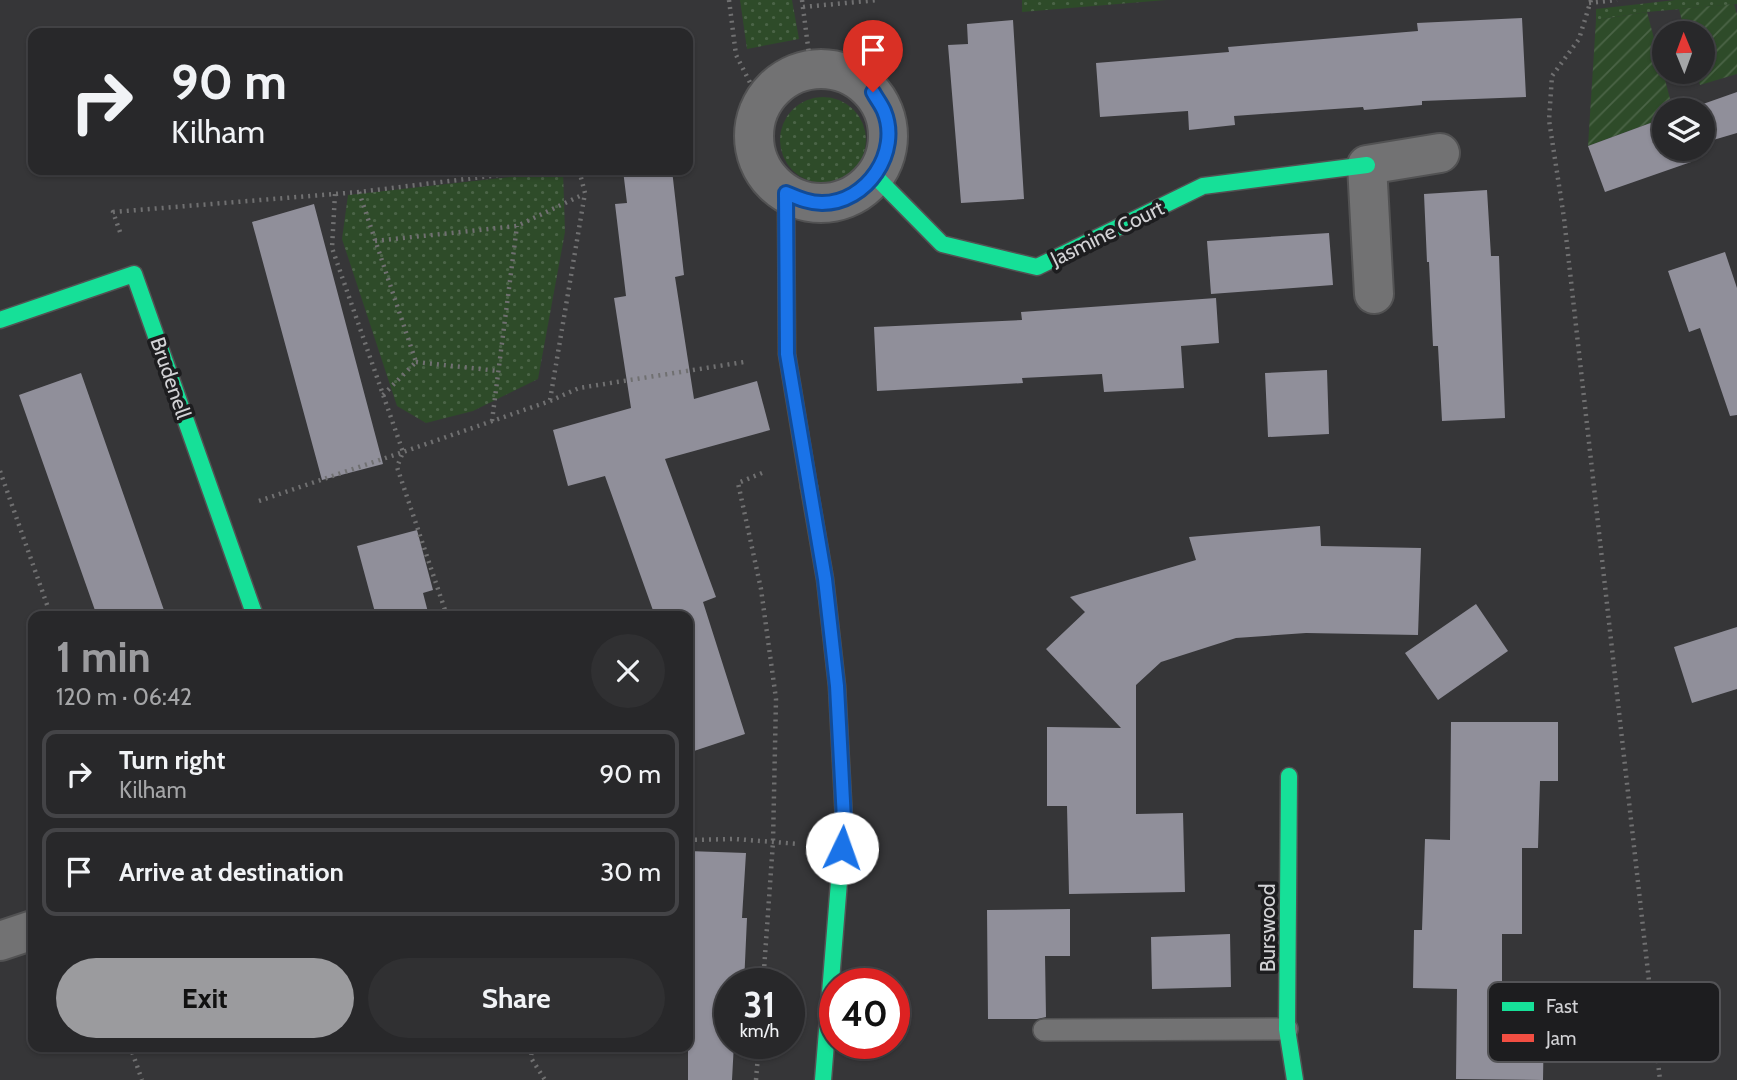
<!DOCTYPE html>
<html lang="en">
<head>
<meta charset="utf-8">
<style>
	:root { --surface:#28282a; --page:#303032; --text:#f1f3f6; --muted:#a5a6a8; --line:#444447; --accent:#9b9b9e }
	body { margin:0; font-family:Cabin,sans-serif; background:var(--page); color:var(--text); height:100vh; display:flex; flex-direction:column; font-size:26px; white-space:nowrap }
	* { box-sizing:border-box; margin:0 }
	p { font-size:23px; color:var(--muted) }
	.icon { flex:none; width:38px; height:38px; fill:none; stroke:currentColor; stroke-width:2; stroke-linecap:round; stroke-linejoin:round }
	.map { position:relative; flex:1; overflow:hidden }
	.panel { position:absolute; left:28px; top:611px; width:665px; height:441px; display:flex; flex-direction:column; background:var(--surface); border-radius:14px; box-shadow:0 2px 5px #0004,0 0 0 2px var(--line) }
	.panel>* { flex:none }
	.top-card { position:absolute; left:28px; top:28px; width:665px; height:147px; border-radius:14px; box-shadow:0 2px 5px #0004,0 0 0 2px var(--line); background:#28282a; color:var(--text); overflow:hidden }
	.needle { width:46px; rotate:359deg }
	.buttons { position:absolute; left:1652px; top:21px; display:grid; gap:14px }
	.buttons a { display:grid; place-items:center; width:63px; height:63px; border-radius:50%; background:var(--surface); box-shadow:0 2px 5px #0004,0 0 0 2px var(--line); font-size:35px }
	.speed { position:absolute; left:714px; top:968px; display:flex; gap:14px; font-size:35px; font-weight:700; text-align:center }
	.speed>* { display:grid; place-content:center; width:91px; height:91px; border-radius:50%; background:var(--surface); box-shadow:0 2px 5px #0004,0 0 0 2px var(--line); line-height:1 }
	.speed small { font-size:18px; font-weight:400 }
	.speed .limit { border:10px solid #d22; background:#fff; color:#111 }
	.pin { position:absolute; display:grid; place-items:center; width:60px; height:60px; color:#fff; margin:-72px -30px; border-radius:50% 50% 50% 0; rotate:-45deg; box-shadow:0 0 7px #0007 }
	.pin .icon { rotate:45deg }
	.me { position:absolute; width:77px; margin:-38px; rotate:3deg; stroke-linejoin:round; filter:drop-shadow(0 0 5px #0008) }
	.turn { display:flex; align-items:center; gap:24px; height:147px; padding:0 28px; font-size:32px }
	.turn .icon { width:91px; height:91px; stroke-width:2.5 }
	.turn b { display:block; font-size:49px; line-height:60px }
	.round { display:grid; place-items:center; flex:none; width:74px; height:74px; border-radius:37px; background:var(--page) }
	.headline { display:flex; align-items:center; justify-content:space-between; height:119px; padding:0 28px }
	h1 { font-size:42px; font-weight:700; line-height:52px; color:var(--accent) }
	.primary-button { display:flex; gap:14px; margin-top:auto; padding:14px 28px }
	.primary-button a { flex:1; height:80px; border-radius:42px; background:var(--accent); color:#111; font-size:28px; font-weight:700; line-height:80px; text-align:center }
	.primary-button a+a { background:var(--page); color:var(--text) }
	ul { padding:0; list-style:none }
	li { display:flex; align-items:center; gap:21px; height:88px; margin:0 14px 10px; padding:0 14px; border:4px solid var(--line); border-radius:14px }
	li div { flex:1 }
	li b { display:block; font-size:26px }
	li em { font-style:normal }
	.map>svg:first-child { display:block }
	.grass { fill:url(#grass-dots) }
	.garden { fill:url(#garden-furrows) }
	.building { fill:#908f9a }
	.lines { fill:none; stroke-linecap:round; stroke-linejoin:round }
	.lane-casing { stroke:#525253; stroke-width:24 }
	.street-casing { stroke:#525253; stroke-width:42 }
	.fast-casing { stroke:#525253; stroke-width:19 }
	.jam-casing { stroke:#525253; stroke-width:19 }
	.path { stroke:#707071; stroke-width:4.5; stroke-dasharray:2 5; stroke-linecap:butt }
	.lane { stroke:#727273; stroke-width:21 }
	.street { stroke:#727273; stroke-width:38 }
	.fast { stroke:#16e098; stroke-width:16 }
	.jam { stroke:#f24e42; stroke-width:16 }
	.route-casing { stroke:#114b97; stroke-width:18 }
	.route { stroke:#1a73e8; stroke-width:12 }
	.labels { text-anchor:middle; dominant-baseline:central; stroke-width:7; stroke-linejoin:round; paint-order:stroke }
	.street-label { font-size:21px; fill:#d2d2d5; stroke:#1d1d1f }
	.key { fill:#1d1d1f; stroke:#535356; stroke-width:2 }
	.key-label { font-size:19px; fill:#d2d2d5 }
</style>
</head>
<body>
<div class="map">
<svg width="1737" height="1080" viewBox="0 0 1737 1080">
	<defs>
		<pattern id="grass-dots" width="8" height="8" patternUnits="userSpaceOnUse" patternTransform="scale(1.75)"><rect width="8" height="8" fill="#2e4b29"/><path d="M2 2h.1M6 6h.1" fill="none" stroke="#4b6447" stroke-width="1.8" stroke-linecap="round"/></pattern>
		<pattern id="garden-furrows" width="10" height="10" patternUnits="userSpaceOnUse" patternTransform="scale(1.75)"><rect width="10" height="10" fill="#2e4b29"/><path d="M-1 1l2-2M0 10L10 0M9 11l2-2" fill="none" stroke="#4b6447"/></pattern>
	</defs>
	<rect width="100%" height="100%" fill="#363638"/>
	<path class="grass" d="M740 0H792L799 39 747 49Z
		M1022 0H1166L1022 12Z
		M1675 0H1737V4L1647 12 1596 20V9Z
		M780 140a43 43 0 1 1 86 0a43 43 0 1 1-86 0Z
		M563 171 565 232 538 379 473 411 426 423 397 406 342 239 348 195Z"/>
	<path class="garden" d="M1734 4 1737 14V74L1700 85 1696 72H1703V33H1685L1679 9Z
		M1647 12 1673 110H1664V118L1588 146 1596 20Z"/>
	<path class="building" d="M1522 18 1526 97 1422 101V105L1364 110 1363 107 1234 116 1235 125 1189 130 1188 111 1100 117 1096 63 1229 52 1228 47 1418 31 1417 23Z
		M1013 20 1024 199 961 203 948 45 968 44 967 24Z
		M1737 92V133L1703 143V110H1686Z
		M1664 118V149H1686L1691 162 1605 192 1588 146Z
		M623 170H672L684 275 675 277 694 399 757 381 770 430 665 459 716 597 703 602 745 734 688 753V616H655L605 476 568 486 553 430 631 408 614 298 626 296 615 204 627 203Z
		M1487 190 1491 256H1499L1505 418 1442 421 1438 346H1433L1429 262H1427L1424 194Z
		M314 204 383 464 322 480 252 222Z
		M1329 233 1333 285 1211 294 1207 241Z
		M1725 252 1737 288V415L1730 416 1700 328 1689 332 1668 271Z
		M1216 298 1219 343 1181 346 1184 388 1104 392 1102 374 1022 378 1023 383 877 391 874 327 1022 320 1021 312Z
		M1327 370 1329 434 1268 437 1265 373Z
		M81 373 166 616H97L19 395Z
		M1320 526 1321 546 1421 548 1418 635 1306 633 1236 638 1161 662 1136 685V814L1183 813 1185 892 1069 894 1067 806H1047V727L1121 728 1046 649 1085 612 1070 597 1196 560 1189 537Z
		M417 530 433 590 423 593 429 616H376L357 546Z
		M1476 604 1508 651 1438 700 1405 653Z
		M1737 627V689L1692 703 1674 647Z
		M1451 722H1558V781H1540L1538 848H1522V934H1502V1020H1544L1543 1080 1456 1079 1457 989 1413 988 1414 930H1422L1425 839 1450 840Z
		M688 851 746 853 742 918H747L744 984H730V1043H734L732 1080H688Z
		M1070 909V956H1045L1046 1017 1037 1019H988L987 910Z
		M1230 934 1231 987 1152 989 1151 937Z"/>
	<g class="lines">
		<defs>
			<path id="lane" d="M1044 1030 1287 1029"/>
			<path id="street" d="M754 136a67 67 0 1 1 134 0a67 67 0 1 1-134 0Z
				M1374 294 1367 165 1440 153
				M0 941 33 930"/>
			<path id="fast" d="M875 176 942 244 1037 267 1203 186 1367 165
				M0 320 134 274 255 616
				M809 487 825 579 837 686 844 820 823 1080
				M1289 776 1287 1029 1295 1080"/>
			<path id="jam" d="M786 193 787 354 809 487"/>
		</defs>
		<use href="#lane" class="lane-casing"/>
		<use href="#street" class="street-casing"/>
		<use href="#fast" class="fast-casing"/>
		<use href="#jam" class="jam-casing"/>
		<path class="path" d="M729 0 736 55 762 106
			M802 0 811 70
			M1591 0 1579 39 1552 76 1549 120 1564 218 1660 1080
			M1589 3 1617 0
			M803 7 878 0
			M359 192 416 362 383 395
			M120 232 113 212 359 192 540 170
			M375 241 517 226 584 194
			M416 362 498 371
			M550 400 585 193 579 170
			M492 421 517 226
			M0 471 51 616
			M762 473 738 483 761 589 776 699 773 842 763 984
			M259 501 403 452 332 248 335 194
			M447 616 397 467 403 452 550 401 579 388 744 362
			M688 840 735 839 799 844
			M130 1046 142 1080
			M532 1046 531 1058 545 1080
			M756 1080 759 1043"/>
		<use href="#lane" class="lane"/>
		<use href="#street" class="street"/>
		<use href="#fast" class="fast"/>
		<use href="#jam" class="jam"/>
	</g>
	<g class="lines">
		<defs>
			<path id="route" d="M842 848 844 820 837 686 825 579 787 354 786 193C798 198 809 203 822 203 867 203 901 152 884 111 881 104 876 98 873 92"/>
		</defs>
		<use href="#route" class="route-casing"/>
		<use href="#route" class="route"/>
	</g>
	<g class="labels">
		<g class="street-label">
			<text transform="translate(1107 233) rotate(-26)">Jasmine Court</text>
			<text transform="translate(171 378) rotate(71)">Brudenell</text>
			<text transform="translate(1267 928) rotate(-90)">Burswood</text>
		</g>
	</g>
	<rect x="1488" y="982" width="232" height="80" rx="10" class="key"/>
	<rect x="1502" y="1002" width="32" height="9" fill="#16e098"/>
	<rect x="1502" y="1034" width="32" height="8" fill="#f24e42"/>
	<g class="key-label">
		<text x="1546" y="1013">Fast</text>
		<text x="1546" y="1045">Jam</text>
	</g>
</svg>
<div class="buttons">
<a><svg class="needle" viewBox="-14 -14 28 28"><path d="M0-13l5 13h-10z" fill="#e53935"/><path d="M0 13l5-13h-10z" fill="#a5a6a8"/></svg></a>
<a><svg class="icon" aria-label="layers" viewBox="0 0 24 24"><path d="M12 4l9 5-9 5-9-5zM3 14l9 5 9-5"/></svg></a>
</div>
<div class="speed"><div>31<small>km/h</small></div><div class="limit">40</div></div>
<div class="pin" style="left:873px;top:92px;background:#d93025"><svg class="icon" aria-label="arrive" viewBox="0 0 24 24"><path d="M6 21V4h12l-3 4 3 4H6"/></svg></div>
<svg class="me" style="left:842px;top:848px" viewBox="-20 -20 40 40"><circle r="19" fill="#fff"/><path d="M0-13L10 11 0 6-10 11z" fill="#1a73e8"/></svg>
<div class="top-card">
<div class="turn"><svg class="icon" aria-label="right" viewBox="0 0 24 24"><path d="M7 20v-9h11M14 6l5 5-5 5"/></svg><div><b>90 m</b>Kilham</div></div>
</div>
<section class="panel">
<div class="headline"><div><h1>1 min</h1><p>120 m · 06:42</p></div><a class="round"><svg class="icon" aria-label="close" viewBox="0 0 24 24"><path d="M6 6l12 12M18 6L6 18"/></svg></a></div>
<ul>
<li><svg class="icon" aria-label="right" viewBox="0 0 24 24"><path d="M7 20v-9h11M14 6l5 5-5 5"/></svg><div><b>Turn right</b><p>Kilham</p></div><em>90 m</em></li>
<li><svg class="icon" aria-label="arrive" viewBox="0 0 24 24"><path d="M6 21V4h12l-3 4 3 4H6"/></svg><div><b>Arrive at destination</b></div><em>30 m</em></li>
</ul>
<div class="primary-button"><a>Exit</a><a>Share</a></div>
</section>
</div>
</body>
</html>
